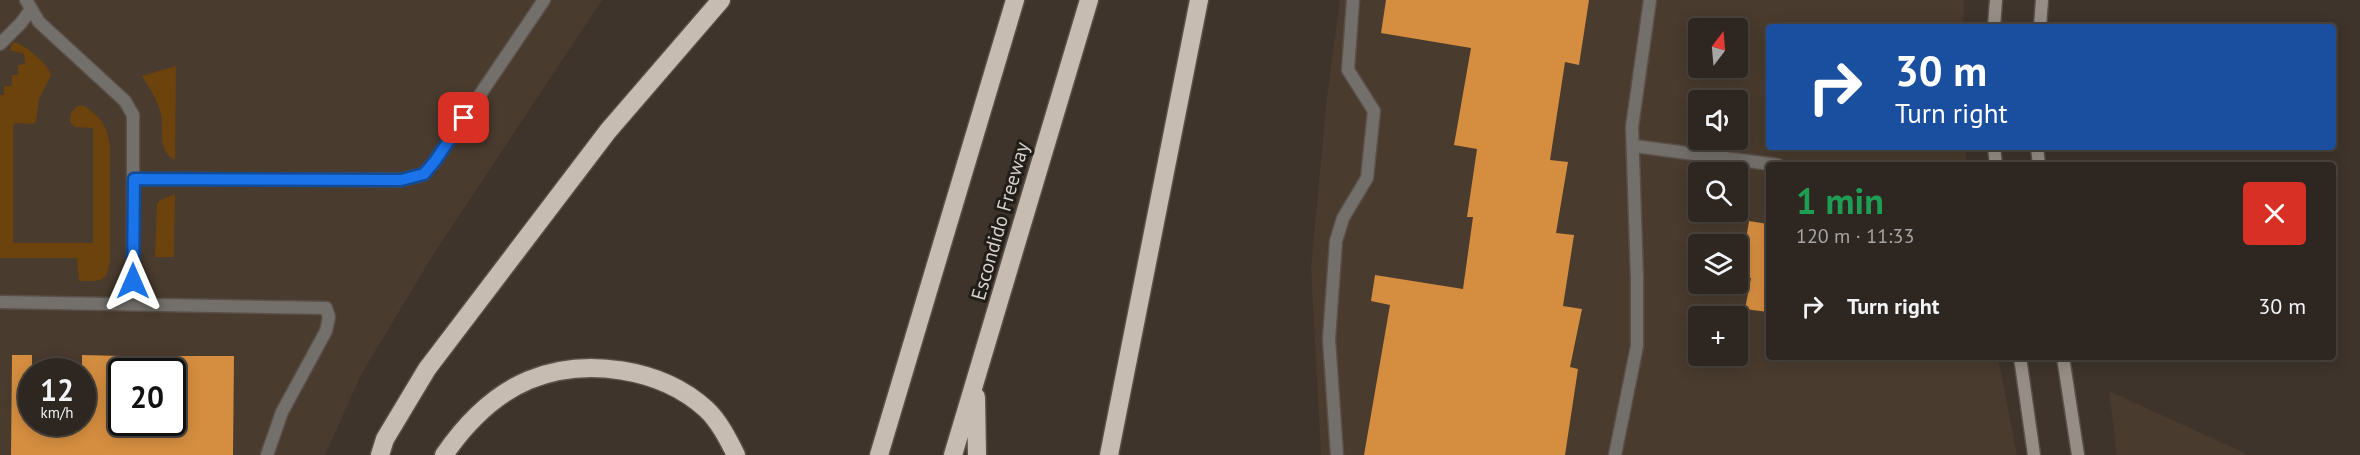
<!DOCTYPE html>
<html lang="en">
<head>
<meta charset="utf-8">
<style>
	:root { --surface:#2e2721; --page:#3a332e; --text:#f1f3f6; --muted:#a7a5a5; --line:#49443f }
	body { margin:0; font-family:"PT Sans",sans-serif; background:var(--page); color:var(--text); height:100vh; display:flex; flex-direction:column; font-size:22px; white-space:nowrap }
	* { box-sizing:border-box; margin:0 }
	p { font-size:20px; color:var(--muted) }
	.icon { flex:none; width:33px; height:33px; fill:none; stroke:currentColor; stroke-width:2; stroke-linecap:round; stroke-linejoin:round }
	.map { position:relative; flex:1; overflow:hidden }
	.panel { position:absolute; left:1766px; top:162px; width:570px; height:198px; display:flex; flex-direction:column; background:var(--surface); border-radius:6px; box-shadow:0 3px 15px #0003,0 0 0 2px var(--line) }
	.panel>* { flex:none }
	.top-card { position:absolute; left:1766px; top:24px; width:570px; height:126px; border-radius:6px; box-shadow:0 3px 15px #0003,0 0 0 2px var(--line); background:#1a4fa0; color:#fff; overflow:hidden }
	.needle { width:39px; rotate:16deg }
	.tools { position:absolute; left:1688px; top:18px; display:grid; gap:12px }
	.tools a { display:grid; place-items:center; width:60px; height:60px; border-radius:6px; background:var(--surface); box-shadow:0 3px 15px #0003,0 0 0 2px var(--line); font-size:30px }
	.speed { position:absolute; left:18px; top:358px; display:flex; gap:12px; font-size:30px; font-weight:700; text-align:center }
	.speed>* { display:grid; place-content:center; width:78px; height:78px; border-radius:50%; background:var(--surface); box-shadow:0 3px 15px #0003,0 0 0 2px var(--line); line-height:1 }
	.speed small { font-size:15px; font-weight:400 }
	.speed .limit { border:3px solid #111; border-radius:9px; background:#fff; color:#111 }
	.pin { position:absolute; display:grid; place-items:center; width:51px; height:51px; color:#fff; margin:-26px; border-radius:12px; box-shadow:0 3px 9px #0006 }
	.me { position:absolute; width:66px; margin:-33px; rotate:0deg; stroke-linejoin:round; filter:drop-shadow(0 0 4px #0008) }
	.turn { display:flex; align-items:center; gap:21px; height:126px; padding:0 30px; font-size:27px }
	.turn .icon { width:78px; height:78px; stroke-width:2.5 }
	.turn b { display:block; font-size:42px; line-height:51px }
	.round { display:grid; place-items:center; flex:none; width:63px; height:63px; border-radius:6px; background:var(--page) }
	.head { display:flex; align-items:center; justify-content:space-between; height:102px; padding:0 30px }
	h1 { font-size:36px; font-weight:700; line-height:45px; color:#1e9e55 }
	ul { padding:0; list-style:none }
	li { display:flex; align-items:center; gap:18px; height:84px; padding:0 30px }
	li div { flex:1 }
	li b { display:block; font-size:22px }
	li em { font-style:normal }
	.map>svg:first-child { display:block }
	.built { fill:#493b2e; fill-rule:evenodd }
	.green { fill:#6c420d }
	.building { fill:#d58e40 }
	.lines { fill:none; stroke-linecap:round; stroke-linejoin:round }
	.lane-casing { stroke:#5a5049; stroke-width:15 }
	.secondary-casing { stroke:#5a5049; stroke-width:15 }
	.highway-casing { stroke:#5a5049; stroke-width:21 }
	.lane { stroke:#736f6a; stroke-width:12 }
	.secondary { stroke:#958e87; stroke-width:12 }
	.highway { stroke:#c7bcb1; stroke-width:18 }
	.route-casing { stroke:#114b97; stroke-width:15 }
	.route { stroke:#1a73e8; stroke-width:10 }
	.labels { text-anchor:middle; dominant-baseline:central; stroke-width:6; stroke-linejoin:round; paint-order:stroke }
	.street-label { font-size:20px; fill:#d7d1cc; stroke:#211d19 }
</style>
</head>
<body>
<div class="map">
<svg width="2360" height="455" viewBox="0 0 2360 455">
	<rect width="100%" height="100%" fill="#3e342c"/>
	<path class="built" d="M0 0H602L433 255 362 373 325 455H0ZM32 372H82V423H32ZM122 372H172V423H122Z
		M1340 0H1964L1963 27H1768V147H1965L1967 165H1768V357H1998L2017 455H1321L1311 267 1327 97ZM1698 28H1737V68H1698ZM1698 100H1737V140H1698ZM1698 172H1737V212H1698ZM1698 244H1737V284H1698ZM1698 316H1737V356H1698Z
		M2109 391 2249 455H2117Z"/>
	<path class="green" d="M14 42C27 46 47 63 51 75L39 99 36 121 33 124 15 123 13 127V243H93V128L75 127 70 122 71 113 77 106H85C101 118 107 125 110 146V258C108 283 101 281 79 281L77 258H0V95H4V86H12V75H18V65L25 64 24 54 10 50 11 45Z
		M176 66 175 160C157 151 164 131 161 114 158 100 149 88 142 76Z
		M175 194 174 257H155L157 205 159 201Z"/>
	<path class="building" d="M1386 0H1589L1579 65 1565 62 1550 160 1568 162 1556 233 1574 235 1563 306 1582 309 1570 367 1578 369 1565 455H1364L1390 305 1371 301 1375 275 1463 289 1473 217H1467L1477 149 1454 145 1471 48 1381 33Z
		M1749 221 1768 224V312L1745 309 1751 278 1740 277Z
		M12 355H32V423H82V355L122 356V423H172V356H234L233 455H11Z"/>
	<g class="lines">
		<defs>
			<path id="lane" d="M26 0 39 22 125 101 133 115V304
				M0 44 21 23 31 9
				M1634 146 1778 165
				M134 179 401 180 424 174 435 161 544 0
				M0 302 326 308 329 317 326 331 282 412 267 455
				M1337 455 1329 339 1336 241 1343 218 1367 178 1374 111 1348 70 1353 0
				M1615 455 1637 346V278L1632 127 1650 0"/>
			<path id="secondary" d="M1994 27 1996 0
				M2040 27 2042 0
				M1994 147 1996 165
				M2037 147 2039 165
				M2020 357 2034 455
				M2063 357 2078 455"/>
			<path id="highway" d="M976 397 977 455
				M380 455 385 439 427 369 608 131 721 0
				M444 455C466 423 493 395 529 380 585 357 661 368 706 409 719 421 728 439 736 455
				M879 455 1015 0
				M953 455 1089 0
				M1109 455 1199 0"/>
		</defs>
		<use href="#lane" class="lane-casing"/>
		<use href="#secondary" class="secondary-casing"/>
		<use href="#highway" class="highway-casing"/>
		<use href="#lane" class="lane"/>
		<use href="#secondary" class="secondary"/>
		<use href="#highway" class="highway"/>
	</g>
	<g class="lines">
		<defs>
			<path id="route" d="M133 281 134 179 401 180 424 174 435 161 464 118"/>
		</defs>
		<use href="#route" class="route-casing"/>
		<use href="#route" class="route"/>
	</g>
	<g class="labels">
		<g class="street-label">
			<text transform="translate(1000 221) rotate(-74)">Escondido Freeway</text>
		</g>
	</g>
</svg>
<div class="tools">
<a><svg class="needle" viewBox="-14 -14 28 28"><path d="M0-13l5 13h-10z" fill="#e53935"/><path d="M0 13l5-13h-10z" fill="#a7a5a5"/></svg></a>
<a><svg class="icon" aria-label="sound" viewBox="0 0 24 24"><path d="M4 9h4l5-4v14l-5-4H4zM17 9q2 3 0 6"/></svg></a>
<a><svg class="icon" aria-label="search" viewBox="0 0 24 24"><circle cx="10" cy="10" r="6"/><path d="M15 15l6 6"/></svg></a>
<a><svg class="icon" aria-label="layers" viewBox="0 0 24 24"><path d="M12 4l9 5-9 5-9-5zM3 14l9 5 9-5"/></svg></a>
<a>+</a>
</div>
<div class="speed"><div>12<small>km/h</small></div><div class="limit">20</div></div>
<div class="pin" style="left:464px;top:118px;background:#d93025"><svg class="icon" aria-label="arrive" viewBox="0 0 24 24"><path d="M6 21V4h12l-3 4 3 4H6"/></svg></div>
<svg class="me" style="left:133px;top:281px" viewBox="-20 -20 40 40"><path d="M0-17L14 15 0 8-14 15z" fill="#1a73e8" stroke="#fff" stroke-width="4"/></svg>
<div class="top-card">
<div class="turn"><svg class="icon" aria-label="right" viewBox="0 0 24 24"><path d="M7 20v-9h11M14 6l5 5-5 5"/></svg><div><b>30 m</b>Turn right</div></div>
</div>
<section class="panel">
<div class="head"><div><h1>1 min</h1><p>120 m · 11:33</p></div><a class="round" style="background:#d93025;color:#fff"><svg class="icon" aria-label="close" viewBox="0 0 24 24"><path d="M6 6l12 12M18 6L6 18"/></svg></a></div>
<ul>
<li><svg class="icon" aria-label="right" viewBox="0 0 24 24"><path d="M7 20v-9h11M14 6l5 5-5 5"/></svg><div><b>Turn right</b></div><em>30 m</em></li>
</ul>
</section>
</div>
</body>
</html>
